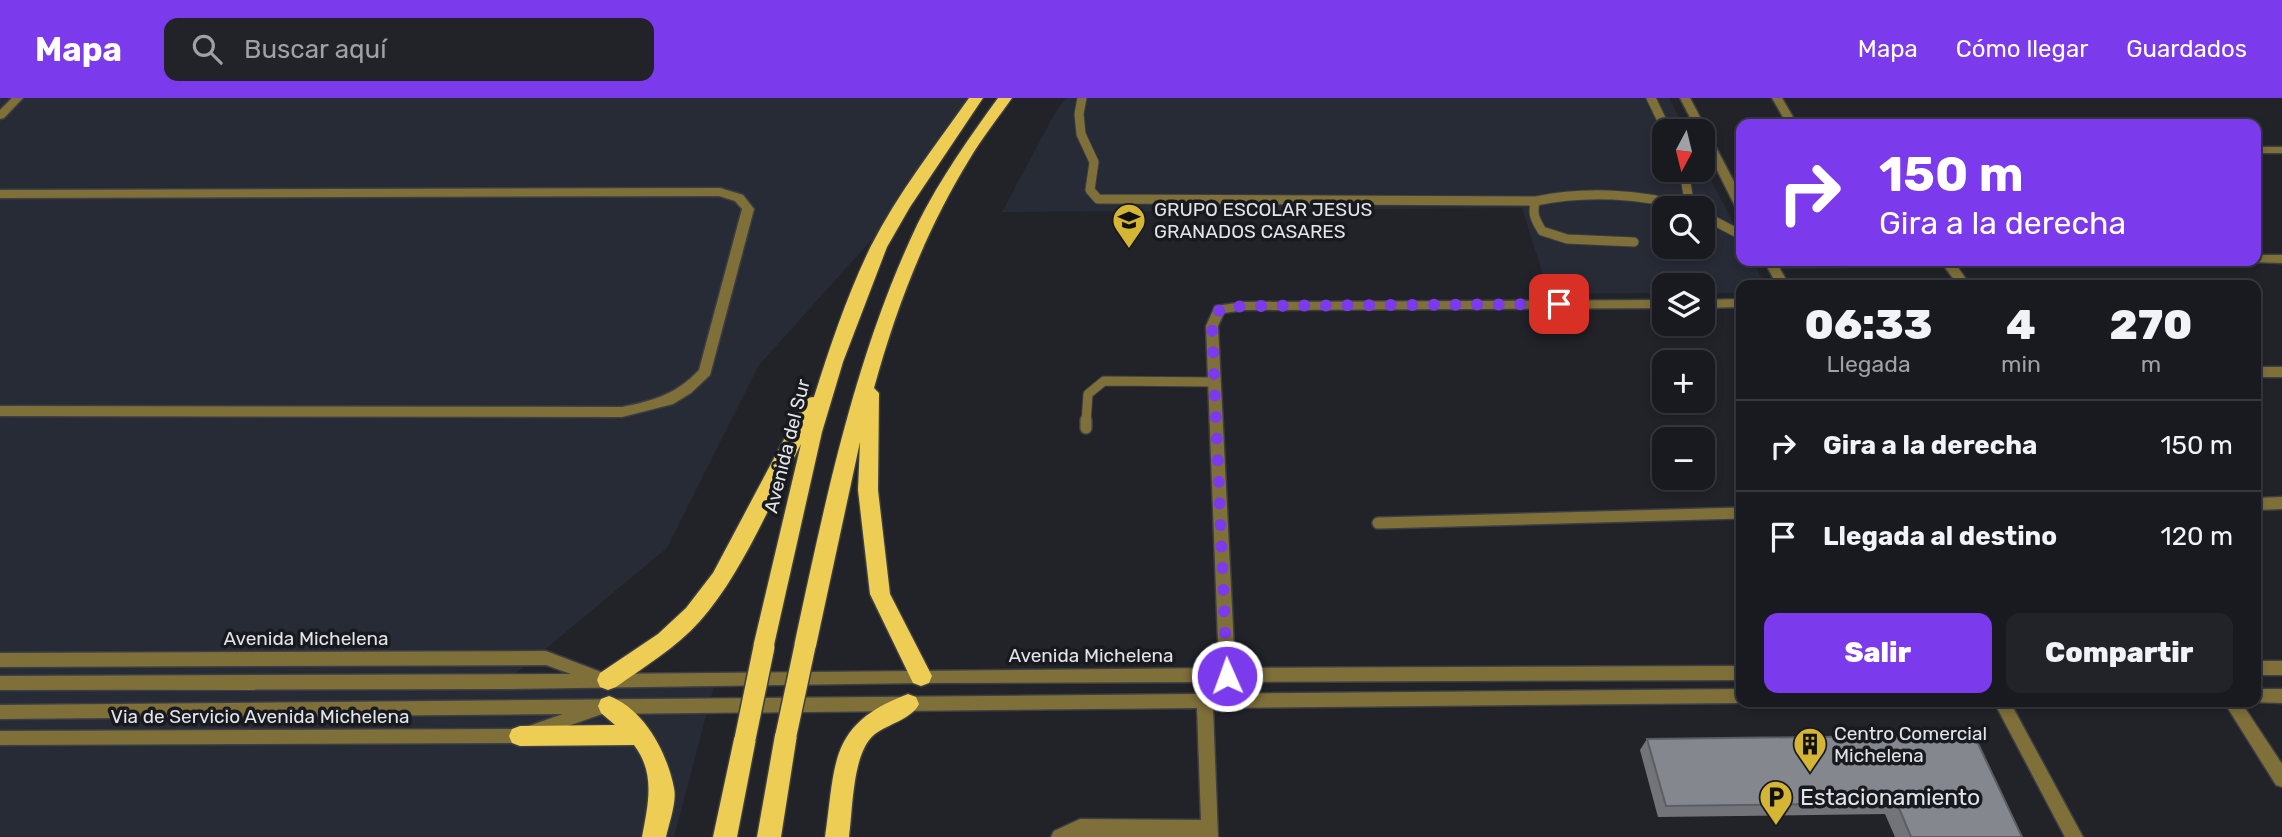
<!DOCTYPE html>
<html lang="es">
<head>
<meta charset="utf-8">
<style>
	:root { --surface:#191a1f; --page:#222328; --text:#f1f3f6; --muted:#9fa1a4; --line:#37383d; --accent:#7c3aed }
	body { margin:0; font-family:Rubik,sans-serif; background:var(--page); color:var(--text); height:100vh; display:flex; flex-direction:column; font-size:26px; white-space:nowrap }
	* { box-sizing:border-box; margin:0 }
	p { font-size:23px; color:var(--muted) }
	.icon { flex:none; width:38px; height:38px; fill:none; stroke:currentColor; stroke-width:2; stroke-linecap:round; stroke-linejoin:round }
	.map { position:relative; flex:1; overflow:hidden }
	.details { position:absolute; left:1736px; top:182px; width:525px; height:427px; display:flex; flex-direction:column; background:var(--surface); border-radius:14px; box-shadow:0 4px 10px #0003,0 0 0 2px var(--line) }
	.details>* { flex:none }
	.top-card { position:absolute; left:1736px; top:21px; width:525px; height:147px; border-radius:14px; box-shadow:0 4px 10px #0003,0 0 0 2px var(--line); background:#7c3aed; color:#fff; overflow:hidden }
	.needle { width:46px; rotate:187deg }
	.tools { position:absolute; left:1652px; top:21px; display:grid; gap:14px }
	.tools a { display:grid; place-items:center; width:63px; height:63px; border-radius:14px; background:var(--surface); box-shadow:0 4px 10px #0003,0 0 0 2px var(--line); font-size:35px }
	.pin { position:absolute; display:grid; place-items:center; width:60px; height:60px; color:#fff; margin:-30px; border-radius:14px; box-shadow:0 4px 10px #0006 }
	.me { position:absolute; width:77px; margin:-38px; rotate:358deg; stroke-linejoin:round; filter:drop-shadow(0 0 5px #0008) }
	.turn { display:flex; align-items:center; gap:24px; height:147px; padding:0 28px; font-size:32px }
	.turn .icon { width:91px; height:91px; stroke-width:2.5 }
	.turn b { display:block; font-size:49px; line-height:60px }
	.eta { display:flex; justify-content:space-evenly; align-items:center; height:119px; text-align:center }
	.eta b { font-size:42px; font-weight:800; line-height:49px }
	.action { display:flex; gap:14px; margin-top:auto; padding:14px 28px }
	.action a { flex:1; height:80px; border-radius:14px; background:var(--accent); color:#fff; font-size:28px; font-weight:800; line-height:80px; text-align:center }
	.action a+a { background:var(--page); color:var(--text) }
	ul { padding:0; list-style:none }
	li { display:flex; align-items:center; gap:21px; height:91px; padding:0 28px; border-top:2px solid var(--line) }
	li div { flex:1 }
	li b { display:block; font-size:26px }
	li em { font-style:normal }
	header { display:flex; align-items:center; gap:42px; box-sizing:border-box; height:98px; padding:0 35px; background:var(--accent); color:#fff }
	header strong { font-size:33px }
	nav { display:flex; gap:38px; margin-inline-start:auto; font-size:24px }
	.search { width:490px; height:63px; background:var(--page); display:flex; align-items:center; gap:18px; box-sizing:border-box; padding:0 24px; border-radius:14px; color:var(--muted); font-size:26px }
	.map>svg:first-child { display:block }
	.built { fill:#272b36; fill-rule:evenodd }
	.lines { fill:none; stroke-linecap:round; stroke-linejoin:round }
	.service-far1-casing { stroke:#3c3e44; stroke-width:11 }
	.service-casing { stroke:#3c3e44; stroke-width:14 }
	.pedestrian-casing { stroke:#3c3e44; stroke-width:3 }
	.minor-casing { stroke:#3c3e44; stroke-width:3 }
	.trunk-casing { stroke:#3c3e44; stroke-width:3 }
	.service-far1 { stroke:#7f7039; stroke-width:9 }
	.service { stroke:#7f7039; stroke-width:11 }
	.pedestrian { fill:#7f7039; fill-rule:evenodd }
	.minor { fill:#7f7039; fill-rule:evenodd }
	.trunk { fill:#edcd54; fill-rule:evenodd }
	.trunk-bridge-casing { stroke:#3c3e44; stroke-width:24; stroke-linecap:butt }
	.trunk-bridge { stroke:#edcd54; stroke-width:21 }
	.wall { fill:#727479 }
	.building { fill:#84878d; stroke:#5c5e63; stroke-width:2 }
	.route { stroke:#7c3aed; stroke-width:12; stroke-dasharray:0 21.6 }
	.labels { text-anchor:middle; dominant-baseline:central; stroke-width:7; stroke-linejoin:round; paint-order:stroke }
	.poi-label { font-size:19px; fill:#e3e4e8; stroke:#181a1f; text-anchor:start }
	.street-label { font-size:19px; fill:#e3e4e8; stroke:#181a1f }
	.near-poi-label { font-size:23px; fill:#e3e4e8; stroke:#181a1f; text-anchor:start }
</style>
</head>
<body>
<header>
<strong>Mapa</strong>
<div class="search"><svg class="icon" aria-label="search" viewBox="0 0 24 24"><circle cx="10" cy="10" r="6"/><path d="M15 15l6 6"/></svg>Buscar aquí</div>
<nav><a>Mapa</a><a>Cómo llegar</a><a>Guardados</a></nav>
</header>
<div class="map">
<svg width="2282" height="739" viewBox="0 0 2282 739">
	<rect width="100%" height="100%" fill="#212329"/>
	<path class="built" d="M0 0H981L902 108 759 267 667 450 507 583 716 580 674 739H0Z
		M1066 0H1669L1686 33H1664V72H1703V66L1741 140V163H1753L1765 187H1741V195H1703V187H1664V195L1549 196 1522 110 1002 114 1056 13ZM1664 110H1703V149H1664Z"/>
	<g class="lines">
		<defs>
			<path id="service-far1" d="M1082 0 1079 16 1081 36 1094 64 1090 92 1098 101 1536 103
				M1651 0 1667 33
				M1684 72 1690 110
				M1703 117 1741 137
				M1634 144 1567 141 1542 133C1536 123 1531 115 1536 103 1584 93 1642 95 1688 110
				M1086 324 1088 296 1104 283 1215 284"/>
			<path id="service" d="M1086 322V330
				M1378 425 1741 415"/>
			<path id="pedestrian" d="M2224 604H2241L2282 666V689L2276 687Z"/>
			<path id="minor" d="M12 0H23L4 20 0 21V12Z
				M1680 0H1690L1741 97V112L1735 108 1703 44V33H1697Z
				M1772 0H1782L1797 26H1787Z
				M2256 49H2282V55H2256Z
				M720 90 743 97 754 111 710 277 691 295 673 306 622 319 0 318V308L622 309C653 303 677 296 699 272L742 111 735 103 719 98 0 100V92Z
				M2256 157H2282V165L2252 164 2256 163Z
				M1764 163H2053L2047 167 1957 168 1970 187H1958L1944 168 1779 169 1789 187H1777Z
				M1741 201V209L1703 210V202Z
				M1664 202V210L1244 212 1224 215 1218 228 1235 570 1741 568V582L921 585 506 591 0 592V578L571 576 546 567 0 569V555L546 553 606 576 1219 570 1206 228 1215 208 1244 204Z
				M2256 269H2282V279H2256Z
				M2282 399V411L2256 412V400Z
				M2256 563H2282V577H2256Z
				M1741 591V604H1745L1741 605 1213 610 1218 739H1051L1054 733 1080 721 1201 722 1197 610 602 616 520 645 0 647V633L520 631 563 616 0 621V607Z
				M2256 591H2282V605L2252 604H2256Z
				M1994 604H2010L2083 739H2065Z"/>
			<path id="trunk" d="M969 0H983L910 109 887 149 843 264 822 334 772 556 764 558 756 556 753 549 801 346C772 402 742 476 700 523 676 550 645 568 616 589L608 592 600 589 597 582 600 575 658 536 686 510 713 475 806 300 814 299C830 248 848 195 871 148 898 95 935 48 969 0Z
				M998 0H1012C998 20 982 40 969 62 926 132 896 210 874 290L879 295 878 392 890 496 932 578 929 585 921 588 913 585 870 496 858 392 860 344 816 548 813 555 805 557 797 555 794 548C825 405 854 259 918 125 940 81 969 40 998 0Z
				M908 596 916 599 919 606C912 621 888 626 875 636 852 654 853 711 849 739H825C836 665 828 626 908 596Z
				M609 598C644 611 667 654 674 690 677 704 669 725 666 739H642C648 706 656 676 634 647L520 648 512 645 509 638 512 631 520 628 615 627 601 615 598 608 601 601Z
				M786 627 794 630 797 637 781 739H757L775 637 778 630Z
				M745 631 753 634 756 641 737 739H713L734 641 737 634Z"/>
		</defs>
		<use href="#service-far1" class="service-far1-casing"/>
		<use href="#service" class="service-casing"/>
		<use href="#pedestrian" class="pedestrian-casing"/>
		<use href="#minor" class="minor-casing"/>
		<use href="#trunk" class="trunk-casing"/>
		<use href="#service-far1" class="service-far1"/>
		<use href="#service" class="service"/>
		<use href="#pedestrian" class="pedestrian"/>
		<use href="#minor" class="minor"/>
		<use href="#trunk" class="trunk"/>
		<defs>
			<path id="trunk-bridge" d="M786 637 805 548
				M745 641 764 549"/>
		</defs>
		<use href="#trunk-bridge" class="trunk-bridge-casing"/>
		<use href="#trunk-bridge" class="trunk-bridge"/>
	</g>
	<path class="wall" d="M1974 637 2022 739H1895L1885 716 1658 719 1640 652 1647 641Z"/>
	<path class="building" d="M1974 637 2022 739H1911L1897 705 1666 708 1647 641Z"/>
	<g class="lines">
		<path class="route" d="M1227 578 1212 228 1220 211 1244 208 1559 206"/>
	</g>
	<defs>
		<symbol id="school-pin" viewBox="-11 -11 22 30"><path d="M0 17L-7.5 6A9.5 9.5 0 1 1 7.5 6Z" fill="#d5b534" stroke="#181a1f"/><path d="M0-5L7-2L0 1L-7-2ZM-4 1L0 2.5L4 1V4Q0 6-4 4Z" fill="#111"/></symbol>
		<symbol id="building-pin" viewBox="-11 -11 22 30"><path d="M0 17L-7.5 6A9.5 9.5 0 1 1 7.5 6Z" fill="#d5b534" stroke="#181a1f"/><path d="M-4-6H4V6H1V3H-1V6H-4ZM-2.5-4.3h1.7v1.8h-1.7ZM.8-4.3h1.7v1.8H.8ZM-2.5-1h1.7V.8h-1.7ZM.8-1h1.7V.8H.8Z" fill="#111"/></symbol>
		<symbol id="parking-pin" viewBox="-11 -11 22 30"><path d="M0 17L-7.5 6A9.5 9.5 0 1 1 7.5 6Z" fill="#d5b534" stroke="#181a1f"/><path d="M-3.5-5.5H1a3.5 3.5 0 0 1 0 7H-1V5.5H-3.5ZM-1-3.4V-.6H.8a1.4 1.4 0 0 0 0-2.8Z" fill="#111"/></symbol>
	</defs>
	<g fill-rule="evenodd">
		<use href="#school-pin" x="1110" y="103" width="38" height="52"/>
		<use href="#building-pin" x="1791" y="627" width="38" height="52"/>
		<use href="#parking-pin" x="1757" y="680" width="38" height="52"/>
	</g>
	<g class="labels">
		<g class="poi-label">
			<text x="1154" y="111">GRUPO ESCOLAR JESUS<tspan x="1154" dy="22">GRANADOS CASARES</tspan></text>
			<text x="1834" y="635">Centro Comercial<tspan x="1834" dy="22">Michelena</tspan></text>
		</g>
		<g class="street-label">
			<text transform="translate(787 348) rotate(-76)">Avenida del Sur</text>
			<text x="306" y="540">Avenida Michelena</text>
			<text x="1091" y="557">Avenida Michelena</text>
			<text x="260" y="618">Via de Servicio Avenida Michelena</text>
		</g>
		<g class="near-poi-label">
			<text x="1800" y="699">Estacionamiento</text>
		</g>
	</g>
</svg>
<div class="tools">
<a><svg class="needle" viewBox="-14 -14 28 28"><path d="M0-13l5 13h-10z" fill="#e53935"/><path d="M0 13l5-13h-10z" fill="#9fa1a4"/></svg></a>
<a><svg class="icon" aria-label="search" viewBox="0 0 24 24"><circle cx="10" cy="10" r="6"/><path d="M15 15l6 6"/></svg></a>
<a><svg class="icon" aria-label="layers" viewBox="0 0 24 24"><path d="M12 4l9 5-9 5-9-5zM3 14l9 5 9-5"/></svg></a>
<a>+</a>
<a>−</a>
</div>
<div class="pin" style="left:1559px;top:206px;background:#d93025"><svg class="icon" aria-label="arrive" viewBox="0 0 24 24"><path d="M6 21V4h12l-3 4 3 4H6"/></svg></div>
<svg class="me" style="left:1227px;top:578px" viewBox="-20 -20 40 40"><circle r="17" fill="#7c3aed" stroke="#fff" stroke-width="3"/><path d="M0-11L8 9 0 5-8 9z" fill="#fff"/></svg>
<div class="top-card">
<div class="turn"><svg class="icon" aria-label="right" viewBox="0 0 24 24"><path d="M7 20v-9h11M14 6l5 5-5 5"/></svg><div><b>150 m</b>Gira a la derecha</div></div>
</div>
<section class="details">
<div class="eta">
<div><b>06:33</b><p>Llegada</p></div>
<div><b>4</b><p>min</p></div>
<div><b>270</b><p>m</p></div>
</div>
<ul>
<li><svg class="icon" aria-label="right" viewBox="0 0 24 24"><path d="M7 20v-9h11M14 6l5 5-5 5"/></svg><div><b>Gira a la derecha</b></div><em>150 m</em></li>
<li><svg class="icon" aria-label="arrive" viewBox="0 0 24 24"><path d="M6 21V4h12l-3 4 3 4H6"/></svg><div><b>Llegada al destino</b></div><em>120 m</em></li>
</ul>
<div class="action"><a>Salir</a><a>Compartir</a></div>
</section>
</div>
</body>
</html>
